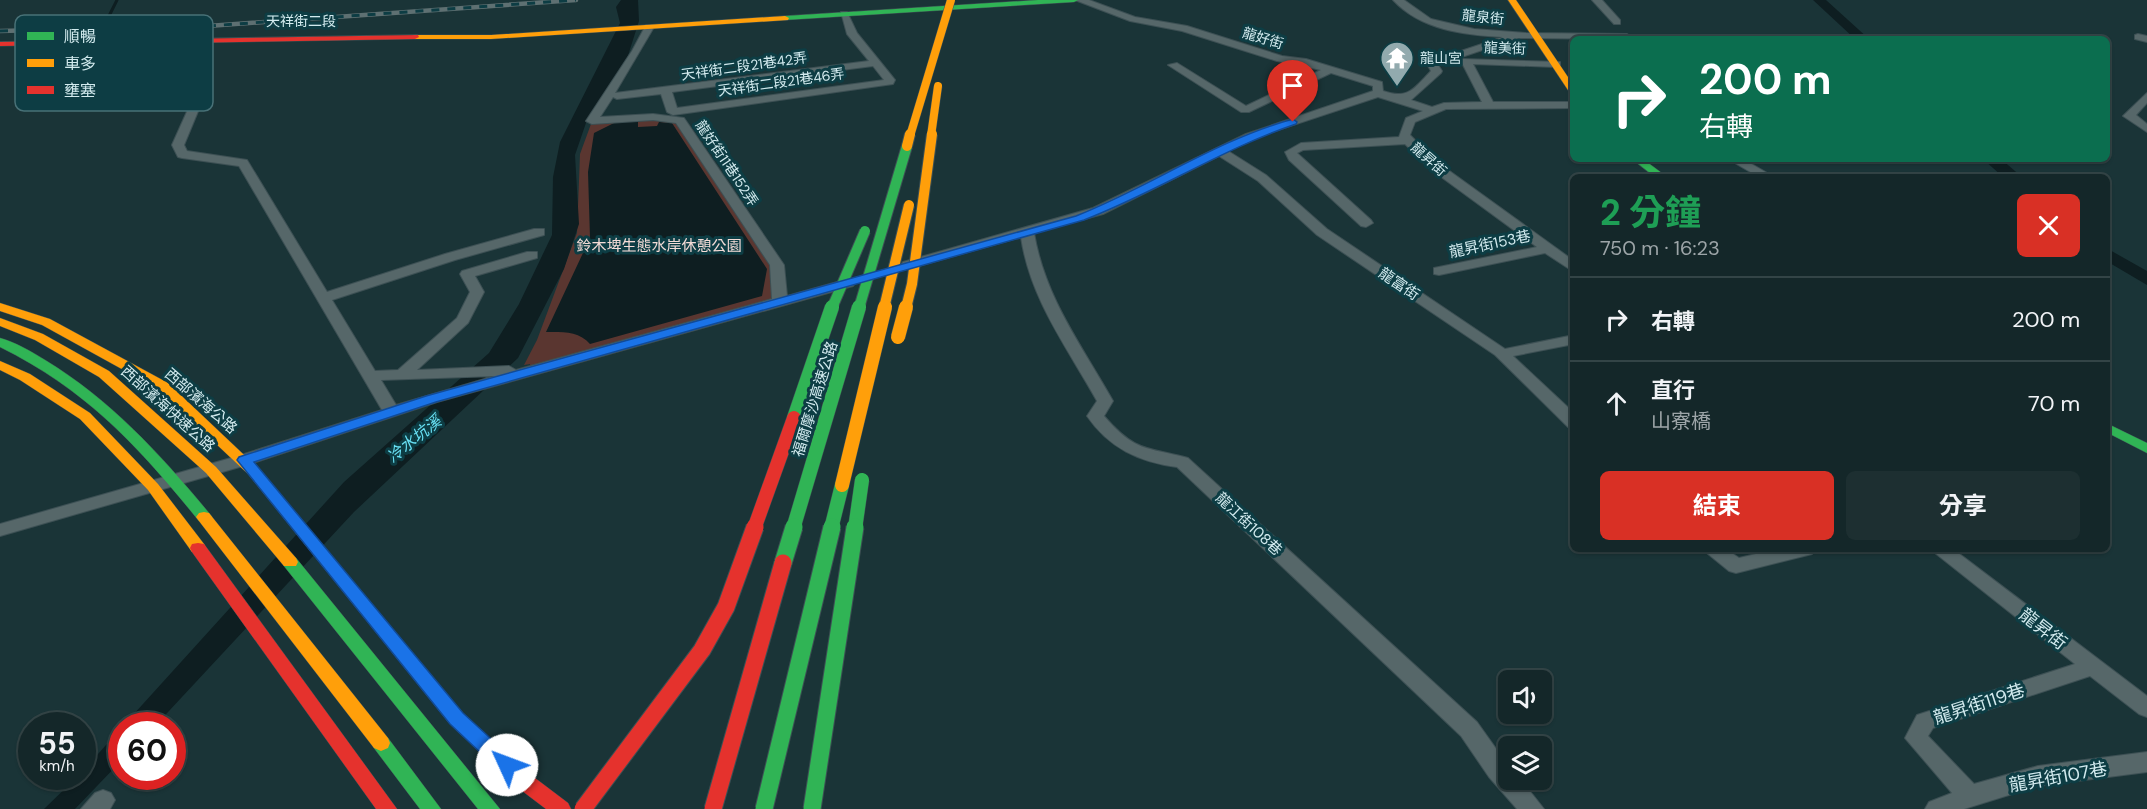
<!DOCTYPE html>
<html lang="zh-TW">
<head>
<meta charset="utf-8">
<style>
	:root { --surface:#142729; --page:#1d2f31; --text:#f1f3f6; --muted:#9da5a8; --line:#334446; --accent:#d93025 }
	body { margin:0; font-family:"DM Sans","Noto Sans TC",sans-serif; background:var(--page); color:var(--text); height:100vh; display:flex; flex-direction:column; font-size:22px; white-space:nowrap }
	* { box-sizing:border-box; margin:0 }
	p { font-size:20px; color:var(--muted) }
	.icon { flex:none; width:33px; height:33px; fill:none; stroke:currentColor; stroke-width:2; stroke-linecap:round; stroke-linejoin:round }
	.map { position:relative; flex:1; overflow:hidden }
	.panel { position:absolute; left:1570px; top:174px; width:540px; height:378px; display:flex; flex-direction:column; background:var(--surface); border-radius:9px; box-shadow:0 2px 4px #0004,0 0 0 2px var(--line) }
	.panel>* { flex:none }
	.banner { position:absolute; left:1570px; top:36px; width:540px; height:126px; border-radius:9px; box-shadow:0 2px 4px #0004,0 0 0 2px var(--line); background:#0b6e4f; color:#fff; overflow:hidden }
	.controls { position:absolute; left:1498px; top:670px; display:grid; gap:12px }
	.controls a { display:grid; place-items:center; width:54px; height:54px; border-radius:9px; background:var(--surface); box-shadow:0 2px 4px #0004,0 0 0 2px var(--line); font-size:30px }
	.speed { position:absolute; left:18px; top:712px; display:flex; gap:12px; font-size:30px; font-weight:700; text-align:center }
	.speed>* { display:grid; place-content:center; width:78px; height:78px; border-radius:50%; background:var(--surface); box-shadow:0 2px 4px #0004,0 0 0 2px var(--line); line-height:1 }
	.speed small { font-size:15px; font-weight:400 }
	.speed .limit { border:9px solid #d22; background:#fff; color:#111 }
	.pin { position:absolute; display:grid; place-items:center; width:51px; height:51px; color:#fff; margin:-62px -26px; border-radius:50% 50% 50% 0; rotate:-45deg; box-shadow:0 0 6px #0007 }
	.pin .icon { rotate:45deg }
	.me { position:absolute; width:66px; margin:-33px; rotate:313deg; stroke-linejoin:round; filter:drop-shadow(0 0 4px #0008) }
	.turn { display:flex; align-items:center; gap:21px; height:126px; padding:0 30px; font-size:27px }
	.turn .icon { width:78px; height:78px; stroke-width:2.5 }
	.turn b { display:block; font-size:42px; line-height:51px }
	.round { display:grid; place-items:center; flex:none; width:63px; height:63px; border-radius:9px; background:var(--page) }
	.summary { display:flex; align-items:center; justify-content:space-between; height:102px; padding:0 30px }
	h1 { font-size:36px; font-weight:700; line-height:45px; color:#1e9e55 }
	.cta { display:flex; gap:12px; margin-top:auto; padding:12px 30px }
	.cta a { flex:1; height:69px; border-radius:9px; background:var(--accent); color:#fff; font-size:24px; font-weight:700; line-height:69px; text-align:center }
	.cta a+a { background:var(--page); color:var(--text) }
	ul { padding:0; list-style:none }
	li { display:flex; align-items:center; gap:18px; height:84px; padding:0 30px; border-top:2px solid var(--line) }
	li div { flex:1 }
	li b { display:block; font-size:22px }
	li em { font-style:normal }
	.map>svg:first-child { display:block }
	.green { fill:#5a3630 }
	.water { fill:#0e1e21 }
	.lines { fill:none; stroke-linecap:round; stroke-linejoin:round }
	.stream { stroke:#0e1e21; stroke-width:3 }
	.street-casing { stroke:#3d5054; stroke-width:2 }
	.fast-casing { stroke:#3d5054; stroke-width:1 }
	.slow-casing { stroke:#3d5054; stroke-width:1 }
	.jam-casing { stroke:#3d5054; stroke-width:1 }
	.street { fill:#566769; fill-rule:evenodd }
	.fast { fill:#30b455; fill-rule:evenodd }
	.slow { fill:#ff9f0a; fill-rule:evenodd }
	.jam { fill:#e5322d; fill-rule:evenodd }
	.rail-casing { stroke:#5e7072; stroke-width:4.5 }
	.rail { stroke:#0d3d44; stroke-width:3; stroke-dasharray:8; stroke-linecap:butt }
	.fast-bridge-far2-casing { stroke:#3d5054; stroke-width:12; stroke-linecap:butt }
	.fast-bridge-far1-casing { stroke:#3d5054; stroke-width:15; stroke-linecap:butt }
	.fast-bridge-casing { stroke:#3d5054; stroke-width:19; stroke-linecap:butt }
	.slow-bridge-far2-casing { stroke:#3d5054; stroke-width:9; stroke-linecap:butt }
	.slow-bridge-far1-casing { stroke:#3d5054; stroke-width:12; stroke-linecap:butt }
	.slow-bridge-casing { stroke:#3d5054; stroke-width:15; stroke-linecap:butt }
	.jam-bridge-far1-casing { stroke:#3d5054; stroke-width:15; stroke-linecap:butt }
	.jam-bridge-casing { stroke:#3d5054; stroke-width:19; stroke-linecap:butt }
	.fast-bridge-far2 { stroke:#30b455; stroke-width:10 }
	.fast-bridge-far1 { stroke:#30b455; stroke-width:14 }
	.fast-bridge { stroke:#30b455; stroke-width:17 }
	.slow-bridge-far2 { stroke:#ff9f0a; stroke-width:8 }
	.slow-bridge-far1 { stroke:#ff9f0a; stroke-width:10 }
	.slow-bridge { stroke:#ff9f0a; stroke-width:14 }
	.jam-bridge-far1 { stroke:#e5322d; stroke-width:14 }
	.jam-bridge { stroke:#e5322d; stroke-width:17 }
	.route { fill:#1a73e8; stroke:#114b97; stroke-width:1.5 }
	.labels { text-anchor:middle; dominant-baseline:central; stroke-width:6; stroke-linejoin:round; paint-order:stroke }
	.far-street-label { font-size:14px; fill:#d2eaee; stroke:#0d3d44 }
	.far-poi-label { font-size:14px; fill:#d2eaee; stroke:#0d3d44; text-anchor:start }
	.street-label { font-size:15px; fill:#d2eaee; stroke:#0d3d44 }
	.park-label { font-size:15px; fill:#f4dcd7; stroke:#0d3d44 }
	.water-label { font-size:16px; font-style:italic; fill:#69e2f6; stroke:#0d3d44 }
	.near-street-label { font-size:18px; fill:#d2eaee; stroke:#0d3d44 }
	.key { fill:#0d3d44; stroke:#487177; stroke-width:1.5 }
	.key-label { font-size:16px; fill:#d2eaee }
</style>
</head>
<body>
<div class="map">
<svg width="2147" height="809" viewBox="0 0 2147 809">
	<rect width="100%" height="100%" fill="#1a3437"/>
	<path class="green" d="M653 118 678 121 771 266 773 301 530 368V364L524 365 537 340 577 233 580 154 591 124Z"/>
	<path class="water" d="M621 0H638L639 21 625 65 587 120 575 155 579 224 564 269 518 358 354 512 155 726H123L344 482 489 353 519 304 552 235 553 177 560 142 620 23 616 7Z
		M1813 0H1826L1869 39H1855Z
		M638 121V127L657 126 659 122 672 123 767 269 762 296 590 344C579 331 563 332 546 332L590 238 588 172 594 133 616 122Z
		M1983 159H2001L2022 177H2003Z
		M2108 249 2147 271V285L2108 262Z
		M121 728V761L75 809H44L77 777H82L83 771Z"/>
	<g class="lines">
		<path class="stream" d="M94 42 97 38 92 35 104 26 117 0"/>
		<defs>
			<path id="street" d="M1075 0H1089L1135 17 1187 26 1282 56 1306 59 1382 82 1383 91C1409 100 1414 88 1431 71L1427 64 1428 62 1503 37C1464 35 1421 30 1393 0H1404L1431 19 1474 29 1526 33 1627 34 1634 39 1518 38 1438 65 1442 71 1441 73 1411 100 1432 107 1444 103 1482 102 1461 61 1462 59 1560 62V66L1556 67 1473 64 1493 102H1574V108L1446 109 1415 122 1410 135 1437 162 1574 261V272L1545 253 1439 275 1434 274V268L1537 247 1429 168 1405 144 1303 150 1297 153 1371 220 1373 223 1366 227 1361 226 1289 160 1285 152 1301 143 1399 137 1406 118 1423 111 1378 97 1254 138 1228 151 1266 175 1327 229 1505 349 1574 335V344L1513 356 1574 413V428L1568 427 1495 355 1317 235 1258 181 1219 156 1103 214 1034 233C1045 298 1082 346 1113 401L1104 416C1135 452 1146 447 1188 458L1477 722 1509 767V780H1521L1544 809H1517L1489 777 1461 736 1177 467C1139 462 1109 448 1087 416L1097 401C1067 347 1030 299 1021 237L908 269 901 265 903 262 1093 208 1246 134 1373 91V86L1331 73 1249 112H1241L1168 65 1177 63 1246 106 1321 70 1277 61 1182 31 1130 21Z
				M1592 0H1602L1620 20V24H1614Z
				M841 12H847L857 33 895 80 893 84 673 115 667 112 661 94 617 99 613 97 600 117 653 114 684 118 784 265 787 296 848 279 853 280 855 283 853 286 437 402 250 464 0 536V524L238 456 382 410 239 166 182 158 178 157 172 145 190 105 153 70 155 41 163 43V69L201 104 184 145 187 151 247 160 327 292 445 254 534 229H544V235L455 260 332 300 375 371 398 370 457 318 470 292 460 274 462 271 527 252H537V258L475 276 484 292 468 323 417 370 509 366 516 370 772 299 770 265 676 123 653 120 592 124 586 121 632 51 646 25 654 27 615 93 869 61 847 34ZM873 66 884 80 677 108 672 92ZM495 376 396 405 381 380Z
				M2138 34 2147 36V42L2135 39V35Z
				M2147 93V103L2136 115 2147 124V132L2123 116Z
				M1728 159H1743L1774 177H1759Z
				M1702 549H1726L1739 558 1777 549H1815L1812 554 1736 573 1729 571Z
				M1930 549H1953L2147 696V717L2139 714 2090 676 1933 728 1928 736 1974 784 2038 766 2147 752V772L2038 786 1964 809H1925L1929 802 1952 793 1905 738 1917 715 2075 664Z
				M103 790 111 793 115 800 110 809H81L95 793Z"/>
			<path id="fast" d="M1038 0H1078L1074 2 785 20 781 18 785 16Z
				M1632 159H1643L1667 177H1655Z
				M0 338C15 342 32 352 45 360 111 400 161 455 209 513L212 517 209 521H199C139 447 87 390 0 347Z
				M2108 424 2147 443V453L2108 433Z
				M290 556 296 558 500 809H478L284 566 282 562 284 558Z
				M381 735 388 738 441 809H420L374 748 372 743 374 738Z"/>
			<path id="slow" d="M1508 0H1516L1574 86V96L1570 93Z
				M785 16 789 18 788 20 491 39H415L411 37 415 35H491Z
				M0 303 50 319 168 383 259 469 261 472 259 475H249L158 389 42 325 0 311Z
				M0 318 43 334 109 371 216 467 296 558 298 562 296 566H284L206 473 99 377 35 340 0 326Z
				M0 361 30 374 90 413 158 484 204 544 206 548 204 552H192L148 490 80 419 20 380 0 370Z
				M204 512 209 513 388 738 390 743 388 748 381 751 374 748 199 521 196 517 199 513Z"/>
			<path id="jam" d="M418 35 419 37 415 39 0 46V42Z
				M254 467 259 469 462 714 531 775 568 803 571 809H546L517 787 450 724 249 475 247 472Z
				M198 543 204 544 397 809H376L192 552 190 548 192 544Z"/>
		</defs>
		<use href="#street" class="street-casing"/>
		<use href="#fast" class="fast-casing"/>
		<use href="#slow" class="slow-casing"/>
		<use href="#jam" class="jam-casing"/>
		<use href="#street" class="street"/>
		<use href="#fast" class="fast"/>
		<use href="#slow" class="slow"/>
		<use href="#jam" class="jam"/>
		<defs>
			<path id="rail" d="M0 31 208 26 576 0"/>
		</defs>
		<use href="#rail" class="rail-casing"/>
		<use href="#rail" class="rail"/>
		<defs>
			<path id="fast-bridge-far2" d="M832 308 865 231
				M859 308 907 146"/>
			<path id="fast-bridge-far1" d="M794 418 832 307
				M793 529 859 307
				M831 529 842 485
				M855 529 862 480"/>
			<path id="fast-bridge" d="M783 563 794 527
				M764 809 832 527
				M812 809 855 527"/>
			<path id="slow-bridge-far2" d="M910 136 951 0
				M931 136 938 86"/>
			<path id="slow-bridge-far1" d="M907 146 910 134
				M884 308 909 205
				M906 308 912 284 932 134"/>
			<path id="slow-bridge" d="M898 337 906 307
				M842 485 885 307"/>
			<path id="jam-bridge-far1" d="M754 529 794 418"/>
			<path id="jam-bridge" d="M583 809 702 650 726 607 755 527
				M713 809 783 563"/>
		</defs>
		<use href="#fast-bridge-far2" class="fast-bridge-far2-casing"/>
		<use href="#fast-bridge-far1" class="fast-bridge-far1-casing"/>
		<use href="#fast-bridge" class="fast-bridge-casing"/>
		<use href="#slow-bridge-far2" class="slow-bridge-far2-casing"/>
		<use href="#slow-bridge-far1" class="slow-bridge-far1-casing"/>
		<use href="#slow-bridge" class="slow-bridge-casing"/>
		<use href="#jam-bridge-far1" class="jam-bridge-far1-casing"/>
		<use href="#jam-bridge" class="jam-bridge-casing"/>
		<use href="#fast-bridge-far2" class="fast-bridge-far2"/>
		<use href="#fast-bridge-far1" class="fast-bridge-far1"/>
		<use href="#fast-bridge" class="fast-bridge"/>
		<use href="#slow-bridge-far2" class="slow-bridge-far2"/>
		<use href="#slow-bridge-far1" class="slow-bridge-far1"/>
		<use href="#slow-bridge" class="slow-bridge"/>
		<use href="#jam-bridge-far1" class="jam-bridge-far1"/>
		<use href="#jam-bridge" class="jam-bridge"/>
	</g>
	<path class="route" d="M1293 119 1297 122 1296 124C1222 149 1157 192 1084 220L436 402 254 462 463 713 514 760 517 765 514 771 507 773 500 771 450 724 237 460 239 457 426 396 1076 216C1150 187 1216 140 1293 119Z"/>
	<defs>
		<symbol id="temple-pin" viewBox="-11 -11 22 30"><path d="M0 17L-7.5 6A9.5 9.5 0 1 1 7.5 6Z" fill="#92aaae" stroke="#0d3d44"/><path d="M0-6L5-2H3V0L6.5 2.5H4V6H1.5V3h-3V6H-4V2.5H-6.5L-3 0V-2H-5Z" fill="#fff"/></symbol>
	</defs>
	<g fill-rule="evenodd">
		<use href="#temple-pin" x="1378" y="39" width="38" height="52"/>
	</g>
	<g class="labels">
		<g class="far-street-label">
			<text transform="translate(1483 17) rotate(6)">龍泉街</text>
			<text x="301" y="21">天祥街二段</text>
			<text transform="translate(1263 38) rotate(17)">龍好街</text>
			<text transform="translate(1505 48) rotate(2)">龍美街</text>
			<text transform="translate(744 66) rotate(-8)">天祥街二段21巷42弄</text>
			<text transform="translate(781 82) rotate(-8)">天祥街二段21巷46弄</text>
			<text transform="translate(1429 159) rotate(42)">龍昇街</text>
			<text transform="translate(727 163) rotate(56)">龍好街11巷152弄</text>
		</g>
		<g class="far-poi-label">
			<text x="1420" y="58">龍山宮</text>
		</g>
		<g class="street-label">
			<text transform="translate(1490 244) rotate(-12)">龍昇街153巷</text>
			<text transform="translate(1399 284) rotate(34)">龍富街</text>
			<text transform="translate(815 399) rotate(-73)">福爾摩沙高速公路</text>
			<text transform="translate(201 401) rotate(41)">西部濱海公路</text>
			<text transform="translate(168 409) rotate(42)">西部濱海快速公路</text>
			<text transform="translate(1249 524) rotate(43)">龍江街108巷</text>
		</g>
		<g class="park-label">
			<text x="659" y="246">鈴木埤生態水岸休憩公園</text>
		</g>
		<g class="water-label">
			<text transform="translate(414 439) rotate(-39)">冷水坑溪</text>
		</g>
		<g class="near-street-label">
			<text transform="translate(2043 629) rotate(38)">龍昇街</text>
			<text transform="translate(1979 704) rotate(-18)">龍昇街119巷</text>
			<text transform="translate(2058 777) rotate(-10)">龍昇街107巷</text>
		</g>
	</g>
	<rect x="15" y="15" width="198" height="96" rx="9" class="key"/>
	<rect x="27" y="32" width="27" height="8" fill="#30b455"/>
	<rect x="27" y="59" width="27" height="8" fill="#ff9f0a"/>
	<rect x="27" y="86" width="27" height="8" fill="#e5322d"/>
	<g class="key-label">
		<text x="64" y="42">順暢</text>
		<text x="64" y="69">車多</text>
		<text x="64" y="96">壅塞</text>
	</g>
</svg>
<div class="controls">
<a><svg class="icon" aria-label="sound" viewBox="0 0 24 24"><path d="M4 9h4l5-4v14l-5-4H4zM17 9q2 3 0 6"/></svg></a>
<a><svg class="icon" aria-label="layers" viewBox="0 0 24 24"><path d="M12 4l9 5-9 5-9-5zM3 14l9 5 9-5"/></svg></a>
</div>
<div class="speed"><div>55<small>km/h</small></div><div class="limit">60</div></div>
<div class="pin" style="left:1293px;top:122px;background:#d93025"><svg class="icon" aria-label="arrive" viewBox="0 0 24 24"><path d="M6 21V4h12l-3 4 3 4H6"/></svg></div>
<svg class="me" style="left:507px;top:765px" viewBox="-20 -20 40 40"><circle r="19" fill="#fff"/><path d="M0-13L10 11 0 6-10 11z" fill="#1a73e8"/></svg>
<div class="banner">
<div class="turn"><svg class="icon" aria-label="right" viewBox="0 0 24 24"><path d="M7 20v-9h11M14 6l5 5-5 5"/></svg><div><b>200 m</b>右轉</div></div>
</div>
<section class="panel">
<div class="summary"><div><h1>2 分鐘</h1><p>750 m · 16:23</p></div><a class="round" style="background:#d93025;color:#fff"><svg class="icon" aria-label="close" viewBox="0 0 24 24"><path d="M6 6l12 12M18 6L6 18"/></svg></a></div>
<ul>
<li><svg class="icon" aria-label="right" viewBox="0 0 24 24"><path d="M7 20v-9h11M14 6l5 5-5 5"/></svg><div><b>右轉</b></div><em>200 m</em></li>
<li><svg class="icon" aria-label="ahead" viewBox="0 0 24 24"><path d="M12 20V5M6 11l6-6 6 6"/></svg><div><b>直行</b><p>山寮橋</p></div><em>70 m</em></li>
</ul>
<div class="cta"><a>結束</a><a>分享</a></div>
</section>
</div>
</body>
</html>
